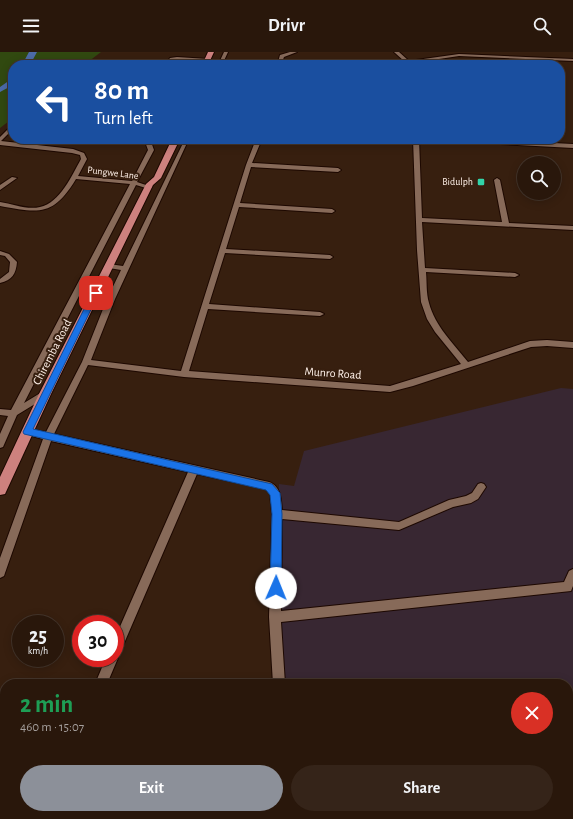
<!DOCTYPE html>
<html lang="en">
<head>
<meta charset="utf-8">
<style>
	:root { --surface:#29170b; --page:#352419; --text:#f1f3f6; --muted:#a59f9d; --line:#45362c; --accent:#8c9099 }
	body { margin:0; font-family:"Alegreya Sans",sans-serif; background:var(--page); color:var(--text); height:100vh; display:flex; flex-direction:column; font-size:15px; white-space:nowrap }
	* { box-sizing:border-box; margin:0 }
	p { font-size:13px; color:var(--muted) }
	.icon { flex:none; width:22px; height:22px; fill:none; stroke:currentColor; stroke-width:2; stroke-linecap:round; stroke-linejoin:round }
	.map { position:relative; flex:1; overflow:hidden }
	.panel { position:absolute; left:0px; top:627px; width:573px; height:140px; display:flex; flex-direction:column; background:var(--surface); border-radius:16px 16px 0 0; box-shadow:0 2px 10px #0003,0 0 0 1px var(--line) }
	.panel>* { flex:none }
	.banner { position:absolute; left:8px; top:8px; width:557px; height:84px; border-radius:16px; box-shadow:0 2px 10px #0003,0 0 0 1px var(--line); background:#1a4fa0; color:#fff; overflow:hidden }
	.buttons { position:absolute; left:517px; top:104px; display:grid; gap:8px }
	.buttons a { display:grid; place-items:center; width:44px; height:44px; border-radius:50%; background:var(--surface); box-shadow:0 2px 10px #0003,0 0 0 1px var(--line); font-size:20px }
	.speed { position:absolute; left:12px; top:563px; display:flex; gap:8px; font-size:20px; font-weight:700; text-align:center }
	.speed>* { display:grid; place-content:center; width:52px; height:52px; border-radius:50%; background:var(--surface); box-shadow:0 2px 10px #0003,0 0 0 1px var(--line); line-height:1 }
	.speed small { font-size:10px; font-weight:400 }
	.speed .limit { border:6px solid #d22; background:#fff; color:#111 }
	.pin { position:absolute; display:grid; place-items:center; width:34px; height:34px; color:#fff; margin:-17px; border-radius:8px; box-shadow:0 2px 6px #0006 }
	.me { position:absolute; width:44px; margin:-22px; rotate:1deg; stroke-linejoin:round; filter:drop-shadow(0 0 3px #0008) }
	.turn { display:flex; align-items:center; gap:14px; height:84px; padding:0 20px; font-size:18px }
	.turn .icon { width:52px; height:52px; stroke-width:2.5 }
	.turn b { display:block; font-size:28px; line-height:34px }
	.round { display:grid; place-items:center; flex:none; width:42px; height:42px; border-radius:21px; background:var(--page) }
	.head { display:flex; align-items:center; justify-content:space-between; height:68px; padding:0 20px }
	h1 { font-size:24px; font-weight:700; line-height:30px; color:#1e9e55 }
	.action { display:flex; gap:8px; margin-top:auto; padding:8px 20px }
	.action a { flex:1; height:46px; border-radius:24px; background:var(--accent); color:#fff; font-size:16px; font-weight:700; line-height:46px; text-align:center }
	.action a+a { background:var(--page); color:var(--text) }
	header { display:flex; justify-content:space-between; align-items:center; height:52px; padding:0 20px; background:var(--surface); font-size:18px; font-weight:700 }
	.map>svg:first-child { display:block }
	.industrial { fill:#382732 }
	.green { fill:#314910 }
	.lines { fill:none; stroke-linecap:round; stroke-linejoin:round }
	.river { fill:#4d6ba8; fill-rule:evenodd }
	.minor-casing { stroke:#1d0800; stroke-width:2 }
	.major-casing { stroke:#1d0800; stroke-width:2 }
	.minor { fill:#876a59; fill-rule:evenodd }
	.major { fill:#cd817e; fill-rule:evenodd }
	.route { fill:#1a73e8; stroke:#114b97 }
	.poi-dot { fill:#32d4a9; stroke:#371f0f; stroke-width:1.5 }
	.labels { text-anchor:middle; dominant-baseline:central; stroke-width:4; stroke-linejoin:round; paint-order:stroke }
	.far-street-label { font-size:10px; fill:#fff1e9; stroke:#371f0f }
	.far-poi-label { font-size:10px; fill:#fff1e9; stroke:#371f0f; text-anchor:end }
	.street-label { font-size:12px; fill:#fff1e9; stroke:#371f0f }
</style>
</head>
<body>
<header><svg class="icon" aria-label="menu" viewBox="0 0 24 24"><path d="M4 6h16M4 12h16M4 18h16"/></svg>Drivr<svg class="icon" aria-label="search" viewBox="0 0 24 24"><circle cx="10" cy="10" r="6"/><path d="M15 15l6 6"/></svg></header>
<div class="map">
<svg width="573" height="767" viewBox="0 0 573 767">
	<rect width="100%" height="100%" fill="#371f0f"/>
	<path class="industrial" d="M561 336 573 337V767H276V762H568V632H279V432L294 434 304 399Z"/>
	<path class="green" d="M0 0H101L84 13H13V66L0 76Z"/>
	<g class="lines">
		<path class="river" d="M29 0H37L30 13H22Z
			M10 28H13V33L0 40V35Z"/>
		<defs>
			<path id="minor" d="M224 0H228L222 13H218Z
				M290 0H297L284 5 281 13H277L280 3Z
				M394 0H399L409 9 459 2 573 7V9L459 4 412 11V13L407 12 385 13 404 9Z
				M177 5 208 7 210 8 208 9 177 7 174 8 169 13H165L170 6Z
				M13 72V77L1 89 73 97 84 101 87 107 78 124 132 129 148 98 144 87H150L154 98 137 130 152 135 149 137 136 133 24 351 42 340H48L49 342 48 344 17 363 3 395 0 396V382L8 364 0 363V357L11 358 130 132 76 127C53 165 39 161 0 154V150C13 152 27 158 40 155 60 151 72 123 81 107L80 103 72 101 0 93V85Z
				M185 87H191L187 91 115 247 91 308 181 319 246 113 256 87H262L252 111 338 116 341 118 338 120 251 115 240 151 332 157 335 159 332 161 239 155 226 197 330 203 333 205 330 207 225 201 209 252 320 260 324 262 320 264 208 257 189 319 390 334 461 312 435 280 427 267 421 250 417 198 413 87H419L422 166 502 170 494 128 497 126 500 128 509 171 573 174V178L422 170 425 216 515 221 519 223 515 225 426 220C427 230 426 241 429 251 435 274 453 291 468 310L530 289 547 288 573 290V296L547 294 531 295 413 334 390 340 184 325 88 313 54 382 269 430C281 434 281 448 282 458L399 470 449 448 466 444 472 441 478 432 481 431 484 432 486 435 478 447 471 451 453 455 399 478 282 467 281 559 564 530 569 519 573 517V534L571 539 281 570 285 632H273L269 565 272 462 270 442 266 437 197 422 119 603 117 604 118 606 107 632H95L106 606H115V586L188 420 51 389 5 521 4 524 0 526V506L43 387 25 382 24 380 25 378 28 377 46 380 82 310 107 247 121 218 109 216 106 214 109 212 123 214Z
				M442 87H475L573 92V96L445 89Z
				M12 125 17 126 0 138V133Z
				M0 199 9 202 17 210C16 222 12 228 0 231V227L9 220 10 210 5 204 0 203Z
				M0 717H5V731H0Z
				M78 762H94L96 767H80Z
				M279 762H293L294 767H280Z"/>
			<path id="major" d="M208 0H214L208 13H202Z
				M172 87H180L161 126 153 133 51 342 5 442 0 443V425L39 342 146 132 154 125Z"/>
		</defs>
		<use href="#minor" class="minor-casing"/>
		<use href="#major" class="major-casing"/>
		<use href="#minor" class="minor"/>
		<use href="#major" class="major"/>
	</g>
	<path class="route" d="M96 239 99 241 33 377 272 432 280 441 282 462 281 536 279 540 276 541 272 540 270 536 272 462 270 443 266 438 24 382 23 380 92 241Z"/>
	<rect class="poi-dot" x="477" y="126" width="8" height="8" rx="2"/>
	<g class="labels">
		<g class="far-street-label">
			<text transform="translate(113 121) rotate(7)">Pungwe Lane</text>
		</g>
		<g class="far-poi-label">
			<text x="473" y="130">Bidulph</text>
		</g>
		<g class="street-label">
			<text transform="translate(52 300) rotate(-63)">Chiremba Road</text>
			<text transform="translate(333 321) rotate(4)">Munro Road</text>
		</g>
	</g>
</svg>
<div class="buttons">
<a><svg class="icon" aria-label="search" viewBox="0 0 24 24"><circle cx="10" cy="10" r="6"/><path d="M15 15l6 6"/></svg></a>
</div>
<div class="speed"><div>25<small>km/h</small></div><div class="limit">30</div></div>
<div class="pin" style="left:96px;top:241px;background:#d93025"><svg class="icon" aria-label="arrive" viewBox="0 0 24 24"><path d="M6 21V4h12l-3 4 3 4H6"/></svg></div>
<svg class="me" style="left:276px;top:536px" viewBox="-20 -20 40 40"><circle r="19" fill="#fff"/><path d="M0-13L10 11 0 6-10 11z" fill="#1a73e8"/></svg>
<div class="banner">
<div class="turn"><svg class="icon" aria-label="left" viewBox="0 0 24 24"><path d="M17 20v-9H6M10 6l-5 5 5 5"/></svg><div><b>80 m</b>Turn left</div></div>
</div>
<section class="panel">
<div class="head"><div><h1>2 min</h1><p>460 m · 15:07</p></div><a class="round" style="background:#d93025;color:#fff"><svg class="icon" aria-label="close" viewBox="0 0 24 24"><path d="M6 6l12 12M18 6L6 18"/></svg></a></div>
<div class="action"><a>Exit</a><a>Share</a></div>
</section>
</div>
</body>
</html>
